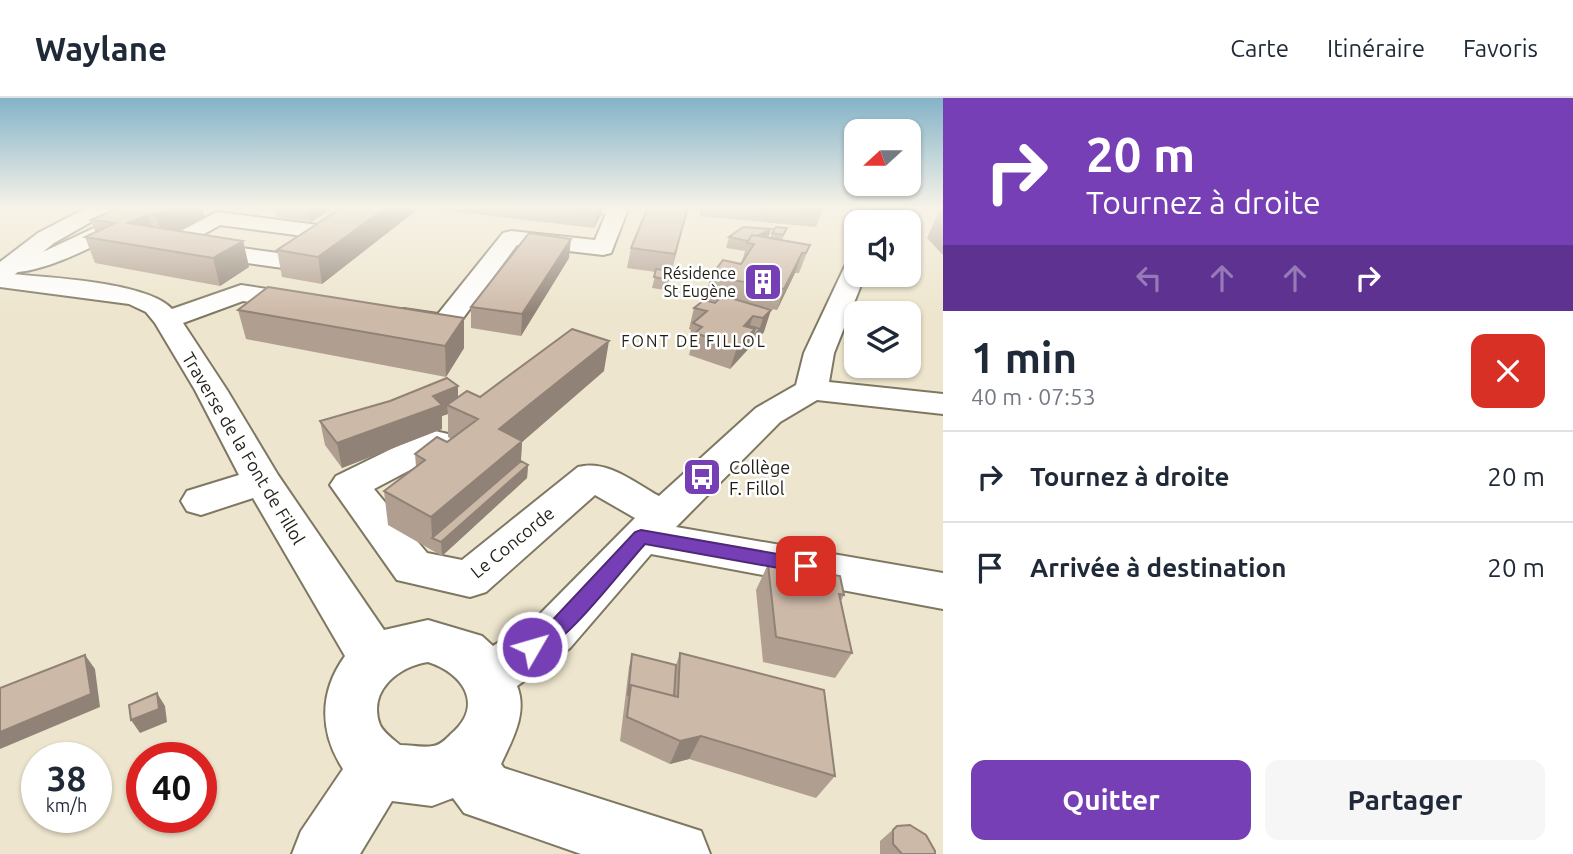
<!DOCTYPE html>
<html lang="fr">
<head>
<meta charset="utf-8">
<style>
	:root { --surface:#fff; --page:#f6f6f7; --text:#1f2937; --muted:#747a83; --line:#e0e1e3; --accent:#763fb6 }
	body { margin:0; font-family:Ubuntu,sans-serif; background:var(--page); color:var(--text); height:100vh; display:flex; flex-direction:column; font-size:26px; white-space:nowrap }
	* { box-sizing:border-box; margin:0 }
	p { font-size:23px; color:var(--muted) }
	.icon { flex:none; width:38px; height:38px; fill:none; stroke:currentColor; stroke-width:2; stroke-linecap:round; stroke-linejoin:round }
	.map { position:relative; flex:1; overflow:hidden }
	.panel { display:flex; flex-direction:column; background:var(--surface); width:630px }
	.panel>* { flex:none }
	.hud { background:#763fb6; color:#fff; overflow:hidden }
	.needle { width:46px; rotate:249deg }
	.controls { position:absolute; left:844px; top:21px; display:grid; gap:14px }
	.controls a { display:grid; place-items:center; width:77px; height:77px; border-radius:14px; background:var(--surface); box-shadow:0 2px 5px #0004; font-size:35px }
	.speed { position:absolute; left:21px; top:644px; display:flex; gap:14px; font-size:35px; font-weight:700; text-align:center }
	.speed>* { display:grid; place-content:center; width:91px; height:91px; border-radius:50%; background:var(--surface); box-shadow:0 2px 5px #0004; line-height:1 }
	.speed small { font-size:18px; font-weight:400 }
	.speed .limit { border:10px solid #d22; background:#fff; color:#111 }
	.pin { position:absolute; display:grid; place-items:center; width:60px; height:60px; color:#fff; margin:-30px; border-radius:14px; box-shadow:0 4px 10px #0006 }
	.me { position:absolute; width:77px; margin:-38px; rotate:52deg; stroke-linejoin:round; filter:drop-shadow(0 0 5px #0008) }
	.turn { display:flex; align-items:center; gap:24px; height:147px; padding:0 28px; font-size:32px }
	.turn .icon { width:91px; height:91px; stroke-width:2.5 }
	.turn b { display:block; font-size:49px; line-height:60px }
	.lanes { display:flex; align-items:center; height:66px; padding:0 28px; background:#0003; justify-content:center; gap:35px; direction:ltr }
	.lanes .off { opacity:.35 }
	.round { display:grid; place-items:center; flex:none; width:74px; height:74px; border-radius:14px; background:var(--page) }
	.overview { display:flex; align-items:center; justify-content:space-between; height:119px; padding:0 28px }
	h1 { font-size:42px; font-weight:700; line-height:52px }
	.button { display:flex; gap:14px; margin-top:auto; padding:14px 28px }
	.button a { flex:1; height:80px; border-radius:14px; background:var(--accent); color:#fff; font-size:28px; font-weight:700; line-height:80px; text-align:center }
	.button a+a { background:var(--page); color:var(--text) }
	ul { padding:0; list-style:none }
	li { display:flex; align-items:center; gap:21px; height:91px; padding:0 28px; border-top:2px solid var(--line) }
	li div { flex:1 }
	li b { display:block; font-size:26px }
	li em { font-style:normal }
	header { display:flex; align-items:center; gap:42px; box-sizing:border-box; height:98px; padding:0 35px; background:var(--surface); border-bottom:2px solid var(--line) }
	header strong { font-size:33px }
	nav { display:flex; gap:38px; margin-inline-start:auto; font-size:24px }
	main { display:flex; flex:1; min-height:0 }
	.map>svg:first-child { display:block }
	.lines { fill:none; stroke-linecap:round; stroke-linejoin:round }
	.minor-casing { stroke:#7e7762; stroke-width:4 }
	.major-casing { stroke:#7e7762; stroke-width:4 }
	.minor { fill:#fff; fill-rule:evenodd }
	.major { fill:#fff; fill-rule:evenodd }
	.wall { fill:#b09f90 }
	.shaded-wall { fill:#908276 }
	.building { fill:#cdb9a8; stroke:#908276; stroke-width:2 }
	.route { fill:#763fb6; stroke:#4d2976; stroke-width:2 }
	.labels { text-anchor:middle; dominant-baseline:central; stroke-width:5; stroke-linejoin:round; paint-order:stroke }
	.far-poi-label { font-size:16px; fill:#221f17; stroke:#fff; text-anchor:end }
	.far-neighbourhood-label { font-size:16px; letter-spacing:2px; fill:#221f17; stroke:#fff }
	.street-label { font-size:18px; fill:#221f17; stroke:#fff }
	.poi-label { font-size:18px; fill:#221f17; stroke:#fff; text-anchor:start }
</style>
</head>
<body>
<header>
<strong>Waylane</strong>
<nav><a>Carte</a><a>Itinéraire</a><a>Favoris</a></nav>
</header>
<main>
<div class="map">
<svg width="943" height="756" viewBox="0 0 943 756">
	<rect width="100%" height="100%" fill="#ede5cd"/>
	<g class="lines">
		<defs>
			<path id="minor" d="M124 109H147L153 115 150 119C118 135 34 185 0 172L1 163 45 153 128 114Z
				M343 109H366L291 168 283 170 170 154 162 152 159 147 162 142 217 114 318 127ZM220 127 303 138 278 155 192 143Z
				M585 109 628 111 611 155 603 157 517 147 455 231C436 236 413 229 394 225L390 219 394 213 404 211 438 216 503 135 511 133 595 142 606 116 588 113Z
				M852 109H872L873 124H856V128L853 124Z
				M856 163V177H865L834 255 829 284 943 296V316L817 302 780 324 676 429 943 475V511L651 456 570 550 517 588C528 615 512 642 501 666L504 670 701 733 710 756H581L464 715 453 700 432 708 392 703 360 756H292L301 733 343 671C319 634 319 594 345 558L253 400 201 417 187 413 181 403 187 393 239 377 195 292 155 225 146 214 129 206 0 189V175C40 179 147 183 172 211L241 187 319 199 323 205 319 211 310 213 243 203 183 225 227 292 278 377 384 532 428 522 482 538 493 548 536 520 635 420 595 397 486 494 470 499 397 482 330 387 336 378 422 336 435 333 448 336 453 344 448 352 374 391 427 455 462 462 578 369C607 361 635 385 659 398L756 310 796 287 804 255 844 170 847 165ZM428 564C463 575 485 607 451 636 446 641 441 647 433 648 423 650 411 647 400 647 393 641 384 635 380 627 367 593 399 568 428 564Z"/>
			<path id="major" d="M88 109H113L110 113 54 145 9 181 0 183V164L38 135Z"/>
		</defs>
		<use href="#minor" class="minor-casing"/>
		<use href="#major" class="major-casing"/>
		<use href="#minor" class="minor"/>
		<use href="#major" class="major"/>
	</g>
	<path class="wall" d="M120 109H202L205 120 180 133 243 143 249 169 220 188 95 165 85 139 95 134 91 122Z
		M275 109H334L311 124 276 119Z
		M343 109H602L601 117 594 130 418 109V111L322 186 282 179 277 152Z
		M688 109 666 192 652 190 656 174 627 170 631 150Z
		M701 109H822L823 111 816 129 700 118Z
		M940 111H943V157L927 140Z
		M787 130 782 142 810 147 799 175H795L777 212 763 209 764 234 730 271 689 257 691 249 687 247 691 232 689 231 694 210 708 203 709 199H705L711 178 741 166 745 153 726 150 729 139 770 140 772 135Z
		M569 160 521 238 471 230V209Z
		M238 212 464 220V250L446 279 246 241Z
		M604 273 522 344 521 363 528 367 527 380 442 458 388 427 384 393 416 369 415 356 447 344 451 341 448 339V316L442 318V331L342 370 325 347 320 323 458 299H480Z
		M768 466 844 497 841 503 852 555 835 580 763 564 756 492Z
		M680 555 835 678 816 700 689 661 670 666 620 643 629 569 632 556 676 567Z
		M897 728 935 756H880V743Z"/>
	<path class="shaded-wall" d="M173 109H202L205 120 163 142 155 117Z
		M308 109H334L311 124Z
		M387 109H418V111L322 186 318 159Z
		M598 109H602L601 117 594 130 597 112Z
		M688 109 684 124 671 176 675 156Z
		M148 116 156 141 128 125Z
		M771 131 768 141 754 146 758 136Z
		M571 141 569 160 521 238 522 216Z
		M243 143 249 169 220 188 213 160Z
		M802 155 795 175 777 212 784 191Z
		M771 212 764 234 730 271 744 228 753 218 746 239 755 231 759 233 763 220Z
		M464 220V250L446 279 445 248Z
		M609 243 604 273 522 344 520 374 528 367 527 380 442 458 441 444 432 440 431 419 499 331Z
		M458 288V312L447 307 448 316 442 318V331L342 370 337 345 433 298Z
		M85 557 95 571 100 609 0 651V634Z
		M157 595 165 608 167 624 140 635 131 622Z
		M701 638 689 661 670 666 680 643Z"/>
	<path class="building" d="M120 109H173L155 117 148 116 128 125 243 143 213 160 85 139 115 125 91 122Z
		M343 109H387L318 159 277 152Z
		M572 109H598L597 112Z
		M648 109H688L675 156 631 150Z
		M796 109H822L823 111Z
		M743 129 771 131 757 138 752 137 748 143 729 139Z
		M776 129 787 130 783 137 772 135Z
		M529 135 571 141 522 216 471 209Z
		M752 137 810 147 806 155H802L784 191 711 178 723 162 741 166 754 146 747 145Z
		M656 171 671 173 669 182 654 179Z
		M268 189 464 220 445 248 238 212Z
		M715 193 726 196 724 198 771 212 763 220 753 218 744 228 755 231 737 249 695 235 702 229 693 225 707 213 694 210 704 202 715 205 719 201 710 198Z
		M750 228 760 231 751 241 755 231 749 229Z
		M572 231 609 243 499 331 522 343 431 419 384 393 425 362 415 356 437 339 447 344 478 321 447 307 467 293 480 299Z
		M447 280 458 288 433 298 442 307 337 345 320 323 390 303Z
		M521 363 528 367 441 444 432 440Z
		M768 466 840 478 844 497 839 496 852 555 776 539Z
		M680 555 824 592 835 678 701 638 680 643 627 619 631 587 678 599Z
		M632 556 676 567 674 598 631 587 628 598Z
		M85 557 91 596 0 634V590Z
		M157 595 159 611 131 622 129 607Z
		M910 727 926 737 935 753V756H902L893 746V732L897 728Z"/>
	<linearGradient id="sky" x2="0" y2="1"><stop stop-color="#84b3c8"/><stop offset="0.51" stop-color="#f7f3e8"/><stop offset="1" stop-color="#f7f3e8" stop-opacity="0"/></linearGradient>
	<rect width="943" height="215" fill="url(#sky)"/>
	<path class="route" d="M641 432 806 461 812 463 815 468 812 473 806 475 645 446C619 475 572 538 540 555 534 558 530 558 524 556L521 549 524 543 546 529 635 434Z"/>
	<defs>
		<symbol id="building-square" viewBox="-11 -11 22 22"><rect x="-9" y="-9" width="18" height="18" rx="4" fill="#763fb6" stroke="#fff"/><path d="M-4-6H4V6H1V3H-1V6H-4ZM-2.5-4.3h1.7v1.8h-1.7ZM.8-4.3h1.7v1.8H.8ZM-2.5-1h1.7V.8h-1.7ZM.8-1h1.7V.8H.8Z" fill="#fff"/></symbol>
		<symbol id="bus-square" viewBox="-11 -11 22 22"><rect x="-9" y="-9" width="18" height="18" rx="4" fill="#763fb6" stroke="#fff"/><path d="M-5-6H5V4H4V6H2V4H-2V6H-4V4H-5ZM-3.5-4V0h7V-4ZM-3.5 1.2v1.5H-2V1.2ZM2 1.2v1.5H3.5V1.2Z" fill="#fff"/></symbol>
	</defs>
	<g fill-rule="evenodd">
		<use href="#building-square" x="741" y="162" width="44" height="44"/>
		<use href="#bus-square" x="680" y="357" width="44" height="44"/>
	</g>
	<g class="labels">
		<g class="far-poi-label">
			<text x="736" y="175">Résidence<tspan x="736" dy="18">St Eugène</tspan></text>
		</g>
		<g class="far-neighbourhood-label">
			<text x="694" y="243">FONT DE FILLOL</text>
		</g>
		<g class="street-label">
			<text transform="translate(244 350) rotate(59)">Traverse de la Font de Fillol</text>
			<text transform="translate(512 444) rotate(-39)">Le Concorde</text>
		</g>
		<g class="poi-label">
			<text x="729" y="369">Collège<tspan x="729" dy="21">F. Fillol</tspan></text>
		</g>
	</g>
</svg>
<div class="controls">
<a><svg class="needle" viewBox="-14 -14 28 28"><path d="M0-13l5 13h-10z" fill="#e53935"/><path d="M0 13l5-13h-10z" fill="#747a83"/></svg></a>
<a><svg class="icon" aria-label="sound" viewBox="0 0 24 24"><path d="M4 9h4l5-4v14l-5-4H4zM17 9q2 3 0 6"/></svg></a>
<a><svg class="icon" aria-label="layers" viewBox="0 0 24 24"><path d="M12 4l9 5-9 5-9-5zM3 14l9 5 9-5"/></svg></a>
</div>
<div class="speed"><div>38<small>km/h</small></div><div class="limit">40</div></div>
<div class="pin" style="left:806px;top:468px;background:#d93025"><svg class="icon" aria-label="arrive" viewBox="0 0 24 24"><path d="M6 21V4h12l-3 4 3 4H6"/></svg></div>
<svg class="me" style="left:532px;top:549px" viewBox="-20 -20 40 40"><circle r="17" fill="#763fb6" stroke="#fff" stroke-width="3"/><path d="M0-11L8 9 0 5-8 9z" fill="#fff"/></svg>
</div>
<section class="panel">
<div class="hud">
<div class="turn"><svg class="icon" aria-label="right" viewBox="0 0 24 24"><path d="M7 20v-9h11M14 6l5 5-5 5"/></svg><div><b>20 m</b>Tournez à droite</div></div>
<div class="lanes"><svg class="icon off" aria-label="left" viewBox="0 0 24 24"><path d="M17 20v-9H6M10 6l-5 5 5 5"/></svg><svg class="icon off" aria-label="ahead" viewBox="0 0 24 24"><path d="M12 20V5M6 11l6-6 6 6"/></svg><svg class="icon off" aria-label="ahead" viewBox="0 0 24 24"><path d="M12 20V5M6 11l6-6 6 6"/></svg><svg class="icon" aria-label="right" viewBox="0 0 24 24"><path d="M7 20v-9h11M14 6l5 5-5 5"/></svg></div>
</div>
<div class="overview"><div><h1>1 min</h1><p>40 m · 07:53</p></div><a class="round" style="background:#d93025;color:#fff"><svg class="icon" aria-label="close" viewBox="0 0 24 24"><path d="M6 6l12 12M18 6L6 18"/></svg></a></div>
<ul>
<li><svg class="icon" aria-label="right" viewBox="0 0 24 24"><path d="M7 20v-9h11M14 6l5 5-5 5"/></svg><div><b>Tournez à droite</b></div><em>20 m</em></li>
<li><svg class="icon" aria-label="arrive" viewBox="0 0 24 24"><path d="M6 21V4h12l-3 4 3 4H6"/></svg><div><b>Arrivée à destination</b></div><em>20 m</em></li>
</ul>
<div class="button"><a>Quitter</a><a>Partager</a></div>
</section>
</main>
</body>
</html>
